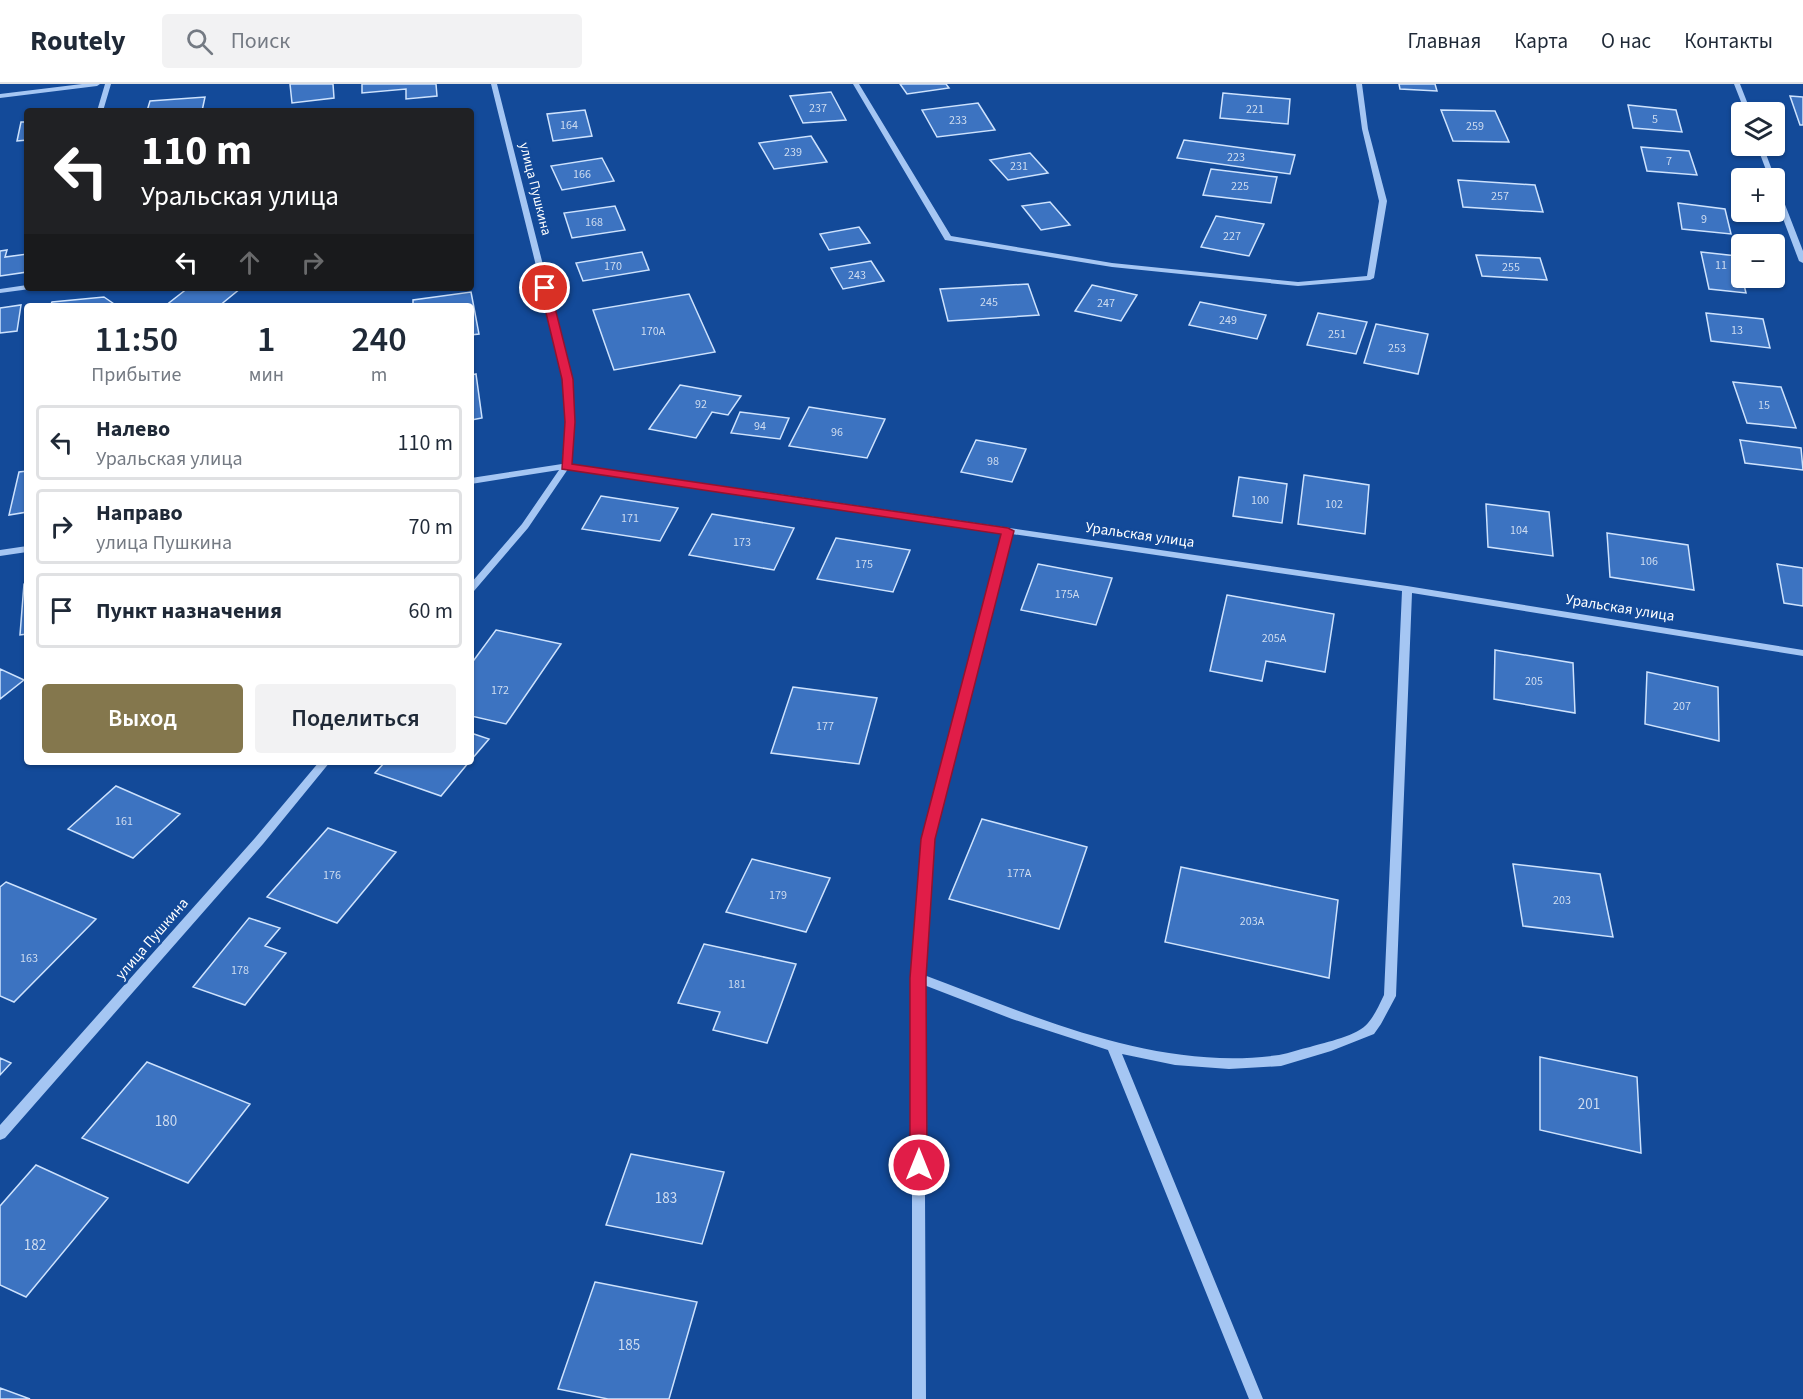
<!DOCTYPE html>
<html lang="ru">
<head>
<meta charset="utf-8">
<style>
	:root { --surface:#fff; --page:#f2f2f3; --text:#1f2937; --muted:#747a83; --line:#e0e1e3; --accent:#84774d }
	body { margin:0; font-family:"Source Sans 3",sans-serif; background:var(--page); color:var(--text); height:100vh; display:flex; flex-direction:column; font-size:22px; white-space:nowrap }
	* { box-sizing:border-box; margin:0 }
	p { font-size:20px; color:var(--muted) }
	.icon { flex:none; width:33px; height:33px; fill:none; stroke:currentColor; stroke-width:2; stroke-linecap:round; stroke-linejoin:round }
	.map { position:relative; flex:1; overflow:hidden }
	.details { position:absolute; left:24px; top:219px; width:450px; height:462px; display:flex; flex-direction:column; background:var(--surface); border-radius:6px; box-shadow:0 2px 4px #0004 }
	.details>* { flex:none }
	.top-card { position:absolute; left:24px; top:24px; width:450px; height:183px; border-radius:6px; box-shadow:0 2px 4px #0004; background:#202124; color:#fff; overflow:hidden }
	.tools { position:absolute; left:1731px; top:18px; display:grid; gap:12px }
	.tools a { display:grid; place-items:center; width:54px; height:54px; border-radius:6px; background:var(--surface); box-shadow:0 2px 4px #0004; font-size:30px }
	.pin { position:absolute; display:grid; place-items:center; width:51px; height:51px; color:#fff; margin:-26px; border:3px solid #fff; border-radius:50%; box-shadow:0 2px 6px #0007 }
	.me { position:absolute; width:66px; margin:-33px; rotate:0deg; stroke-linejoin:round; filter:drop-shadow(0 0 4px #0008) }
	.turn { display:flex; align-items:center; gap:21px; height:126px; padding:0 18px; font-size:27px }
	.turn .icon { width:78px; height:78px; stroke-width:2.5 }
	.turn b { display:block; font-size:42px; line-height:51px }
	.lanes { display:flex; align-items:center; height:57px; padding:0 18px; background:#0003; justify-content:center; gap:30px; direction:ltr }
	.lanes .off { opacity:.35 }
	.eta { display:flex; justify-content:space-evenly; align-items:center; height:102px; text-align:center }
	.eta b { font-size:36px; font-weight:600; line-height:42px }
	.cta { display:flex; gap:12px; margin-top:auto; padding:12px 18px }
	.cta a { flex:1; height:69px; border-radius:6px; background:var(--accent); color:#fff; font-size:24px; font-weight:600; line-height:69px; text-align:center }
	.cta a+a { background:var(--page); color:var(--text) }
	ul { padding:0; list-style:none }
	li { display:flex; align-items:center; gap:18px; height:75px; margin:0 12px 9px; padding:0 6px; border:3px solid var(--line); border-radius:6px }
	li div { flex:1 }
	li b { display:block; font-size:22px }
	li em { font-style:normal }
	header { display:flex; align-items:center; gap:36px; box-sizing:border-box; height:84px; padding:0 30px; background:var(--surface); border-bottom:2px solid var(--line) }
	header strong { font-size:28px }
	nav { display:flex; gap:33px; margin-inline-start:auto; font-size:21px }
	.search { width:420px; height:54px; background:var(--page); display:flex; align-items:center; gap:15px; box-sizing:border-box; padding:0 21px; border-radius:6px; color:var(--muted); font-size:22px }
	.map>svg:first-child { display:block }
	.building { fill:#3c73c1; stroke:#cde2fd; stroke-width:1.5 }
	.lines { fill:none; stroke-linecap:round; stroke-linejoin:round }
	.minor { fill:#a5c6f3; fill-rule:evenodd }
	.route { fill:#e11d48; stroke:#92132f; stroke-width:1.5 }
	.labels { text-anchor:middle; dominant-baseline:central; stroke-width:5; stroke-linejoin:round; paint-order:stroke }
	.number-label { font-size:12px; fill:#cedcf0 }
	.far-street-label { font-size:14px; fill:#fff; stroke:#134a99 }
	.street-label { font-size:15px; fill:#fff; stroke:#134a99 }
	.near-number-label { font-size:15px; fill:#cedcf0 }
</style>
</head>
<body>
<header>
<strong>Routely</strong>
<div class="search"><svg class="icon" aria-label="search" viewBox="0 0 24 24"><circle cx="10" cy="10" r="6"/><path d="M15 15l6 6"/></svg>Поиск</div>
<nav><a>Главная</a><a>Карта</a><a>О нас</a><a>Контакты</a></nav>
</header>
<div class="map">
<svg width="1803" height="1315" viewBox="0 0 1803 1315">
	<rect width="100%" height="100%" fill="#134a99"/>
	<path class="building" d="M290 0H333L334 14 292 19Z
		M362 0H436L437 12 406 15V5L362 9Z
		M900 0H946L949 4 907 10Z
		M1399 0H1435L1437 7 1400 5Z
		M831 8 846 36 803 39 790 12Z
		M1223 9 1290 15 1288 40 1220 34Z
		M1790 12 1803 13V41H1800Z
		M205 13 202 27H147L150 17Z
		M978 19 995 46 937 53 922 26Z
		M1628 21 1676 26 1682 48 1633 44Z
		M585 26 592 52 553 57 547 30Z
		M1441 26 1495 27 1509 58 1453 57Z
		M21 38H27V56L17 57Z
		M811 52 827 78 774 85 759 59Z
		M1184 56 1295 71 1290 90 1177 74Z
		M1641 63 1689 67 1697 91 1647 87Z
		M1030 69 1048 89 1008 96 990 76Z
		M602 74 614 97 562 106 551 82Z
		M1211 85 1277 93 1271 119 1203 111Z
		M1458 96 1535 101 1543 128 1463 123Z
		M1050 118 1070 141 1041 146 1022 122Z
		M1678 119 1725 125 1731 150 1682 145Z
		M615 122 625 146 572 154 564 129Z
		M1216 132 1264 140 1249 172 1201 163Z
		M859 143 870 159 829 166 820 150Z
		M7 166 5 173 27 170V188L0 192V167Z
		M642 168 649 186 583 197 576 179Z
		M1701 168 1737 172 1746 209 1709 205Z
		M1476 171 1540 174 1547 196 1482 192Z
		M871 177 884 197 843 205 831 184Z
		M1028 200 1039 231 948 237 940 205Z
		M1092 201 1137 211 1121 237 1075 227Z
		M188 204H241L219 222H165Z
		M471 208 479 250 471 251V222H413V216Z
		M689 210 715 268 614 286 593 226Z
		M104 213 117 222H50L52 218Z
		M1200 218 1266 231 1257 255 1189 241Z
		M21 221 17 247 0 249V224Z
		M1318 229 1367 238 1356 270 1307 261Z
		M1706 229 1763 235 1770 264 1711 257Z
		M1376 240 1428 250 1418 290 1364 279Z
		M476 290 482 334 471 336V291Z
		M1733 298 1781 303 1796 344 1747 339Z
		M680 301 741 312 728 331 712 328 696 354 649 345Z
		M809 323 885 335 867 374 789 362Z
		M740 328 789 334 780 355 731 349Z
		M976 356 1026 365 1012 398 961 388Z
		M1740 356 1801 364 1803 386 1745 379Z
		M27 387V428L9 431 19 388Z
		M1304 391 1369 401 1365 450 1298 440Z
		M1239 393 1287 400 1282 439 1233 432Z
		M601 412 678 424 660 457 582 445Z
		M1486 420 1549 428 1553 472 1488 463Z
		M712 430 794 444 774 486 689 471Z
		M1607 449 1688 461 1694 506 1610 493Z
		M836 454 910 466 893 508 817 495Z
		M1038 480 1112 494 1096 541 1021 526Z
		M1777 480 1803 484V522L1784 519Z
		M27 499V550L20 551 24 500Z
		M1227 511 1334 530 1325 588 1266 577 1262 597 1210 587Z
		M496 546 561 560 506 640 471 632V580Z
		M1495 566 1573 579 1575 629 1494 615Z
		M0 585 24 596 0 615Z
		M1647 588 1718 603 1719 657 1645 640Z
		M793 603 877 614 859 680 771 669Z
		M471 649 489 655 471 676Z
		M385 678H469L441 712 375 689Z
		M116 702 180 730 133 774 68 745Z
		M982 735 1087 763 1059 845 949 815Z
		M328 744 396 768 337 839 267 813Z
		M752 775 830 794 806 848 726 828Z
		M1513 780 1600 790 1613 853 1523 842Z
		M1181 783 1338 816 1329 894 1165 858Z
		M6 798 96 835 14 918 0 912V803Z
		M249 834 280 844 265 862 286 869 245 921 193 903Z
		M704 860 796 880 767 959 713 946 720 928 678 919Z
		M1540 973 1637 993 1641 1069 1540 1046Z
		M0 974 11 979 0 991Z
		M147 978 250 1020 188 1099 82 1054Z
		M631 1070 724 1088 702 1160 606 1141Z
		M36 1081 108 1114 26 1213 0 1201V1122Z
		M595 1198 697 1218 669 1315H608L558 1305Z
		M0 1304 30 1315H0Z"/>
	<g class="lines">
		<path class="minor" d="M82 0H100L97 2 0 14V10Z
			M105 0H111L103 27H97Z
			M491 0H497L572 295 574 338 571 380 1407 502 1803 566V572L1412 509 1396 912 1381 940 1374 950 1331 967 1281 982 1229 985 1175 981 1122 970 1263 1315H1249L1108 966 1012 935 924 901 926 1315H912V894L922 755 1003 449 568 385 528 444 474 507 471 508V499L522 440 559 386 471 400V394L562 380 566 338 564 295ZM1012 450 1402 507 1384 911C1379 921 1375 931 1368 939 1358 952 1326 958 1310 963 1300 965 1290 969 1279 971 1157 988 1036 933 924 891L934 755Z
			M853 0H859L951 152 1112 179 1298 198 1367 192 1379 117 1362 45 1356 0H1362L1368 45 1387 117 1374 194 1370 196 1298 202 1112 183 945 156Z
			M1734 0H1740L1751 28H1745Z
			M1757 62H1763L1775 94 1774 95 1769 94Z
			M1774 98 1777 100 1803 167V179L1799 177 1774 111Z
			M27 201V204L30 205 0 209V205Z
			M27 462V468L0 472V466Z
			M319 678H330L263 760 5 1054 0 1056V1041L255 754Z"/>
	</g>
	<path class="route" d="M545 201 550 204 573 295 575 338 572 380 1008 444 1014 447 935 755 926 894 927 1081 925 1087 919 1089 913 1087 910 1081V894L921 755 1001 450 562 385 565 338 562 295 540 204Z"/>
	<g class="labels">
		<g class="number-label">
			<text x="818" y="24">237</text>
			<text x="1255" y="25">221</text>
			<text x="1655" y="35">5</text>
			<text x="958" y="36">233</text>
			<text x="569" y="41">164</text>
			<text x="1475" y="42">259</text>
			<text x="793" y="68">239</text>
			<text x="1236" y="73">223</text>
			<text x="1669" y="77">7</text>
			<text x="1019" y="82">231</text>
			<text x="582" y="90">166</text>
			<text x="1240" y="102">225</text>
			<text x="1500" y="112">257</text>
			<text x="1704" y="135">9</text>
			<text x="594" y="138">168</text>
			<text x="1232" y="152">227</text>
			<text x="1721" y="181">11</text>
			<text x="613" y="182">170</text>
			<text x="1511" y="183">255</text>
			<text x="857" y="191">243</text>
			<text x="989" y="218">245</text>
			<text x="1106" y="219">247</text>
			<text x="1228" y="236">249</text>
			<text x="1737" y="246">13</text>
			<text x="653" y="247">170А</text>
			<text x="1337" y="250">251</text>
			<text x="1397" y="264">253</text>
			<text x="701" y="320">92</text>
			<text x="1764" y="321">15</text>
			<text x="760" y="342">94</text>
			<text x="837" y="348">96</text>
			<text x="993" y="377">98</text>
			<text x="1260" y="416">100</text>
			<text x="1334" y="420">102</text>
			<text x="630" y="434">171</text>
			<text x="1519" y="446">104</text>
			<text x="742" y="458">173</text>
			<text x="1649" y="477">106</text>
			<text x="864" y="480">175</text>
			<text x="1067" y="510">175А</text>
			<text x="1274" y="554">205А</text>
			<text x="1534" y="597">205</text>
			<text x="500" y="606">172</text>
			<text x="1682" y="622">207</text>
			<text x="825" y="642">177</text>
			<text x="124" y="737">161</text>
			<text x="1019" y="789">177А</text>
			<text x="332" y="791">176</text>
			<text x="778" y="811">179</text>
			<text x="1562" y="816">203</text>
			<text x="1252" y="837">203А</text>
			<text x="29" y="874">163</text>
			<text x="240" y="886">178</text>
			<text x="737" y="900">181</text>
		</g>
		<g class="far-street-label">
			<text transform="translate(535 105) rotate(76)">улица Пушкина</text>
		</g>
		<g class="street-label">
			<text transform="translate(1140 451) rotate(8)">Уральская улица</text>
			<text transform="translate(1620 524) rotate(9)">Уральская улица</text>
			<text transform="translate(152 855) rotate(-49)">улица Пушкина</text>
		</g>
		<g class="near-number-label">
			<text x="1589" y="1020">201</text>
			<text x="166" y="1037">180</text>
			<text x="666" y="1114">183</text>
			<text x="35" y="1161">182</text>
			<text x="629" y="1261">185</text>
		</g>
	</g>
</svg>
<div class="tools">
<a><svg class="icon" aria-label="layers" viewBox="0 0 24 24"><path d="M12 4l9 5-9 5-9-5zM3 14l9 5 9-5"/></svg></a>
<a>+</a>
<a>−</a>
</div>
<div class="pin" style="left:545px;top:204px;background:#d93025"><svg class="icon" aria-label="arrive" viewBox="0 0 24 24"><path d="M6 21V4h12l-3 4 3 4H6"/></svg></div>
<svg class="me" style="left:919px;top:1081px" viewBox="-20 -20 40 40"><circle r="17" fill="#e11d48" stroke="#fff" stroke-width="3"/><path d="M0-11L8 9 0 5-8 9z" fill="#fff"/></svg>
<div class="top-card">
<div class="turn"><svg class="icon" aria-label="left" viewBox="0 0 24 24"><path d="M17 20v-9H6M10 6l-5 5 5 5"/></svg><div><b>110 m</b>Уральская улица</div></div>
<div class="lanes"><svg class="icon" aria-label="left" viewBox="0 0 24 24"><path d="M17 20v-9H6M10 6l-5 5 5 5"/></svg><svg class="icon off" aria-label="ahead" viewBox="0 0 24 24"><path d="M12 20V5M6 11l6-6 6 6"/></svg><svg class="icon off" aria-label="right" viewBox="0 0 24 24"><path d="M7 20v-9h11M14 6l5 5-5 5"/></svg></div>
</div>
<section class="details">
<div class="eta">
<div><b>11:50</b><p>Прибытие</p></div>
<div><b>1</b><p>мин</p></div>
<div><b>240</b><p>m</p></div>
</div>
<ul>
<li><svg class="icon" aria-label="left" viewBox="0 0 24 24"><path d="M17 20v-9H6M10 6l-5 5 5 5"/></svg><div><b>Налево</b><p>Уральская улица</p></div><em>110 m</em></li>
<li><svg class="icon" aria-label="right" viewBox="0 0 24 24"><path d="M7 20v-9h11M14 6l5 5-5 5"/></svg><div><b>Направо</b><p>улица Пушкина</p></div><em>70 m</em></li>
<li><svg class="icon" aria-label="arrive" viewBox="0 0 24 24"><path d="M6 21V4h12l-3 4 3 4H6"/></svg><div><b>Пункт назначения</b></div><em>60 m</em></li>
</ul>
<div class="cta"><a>Выход</a><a>Поделиться</a></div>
</section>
</div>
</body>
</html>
